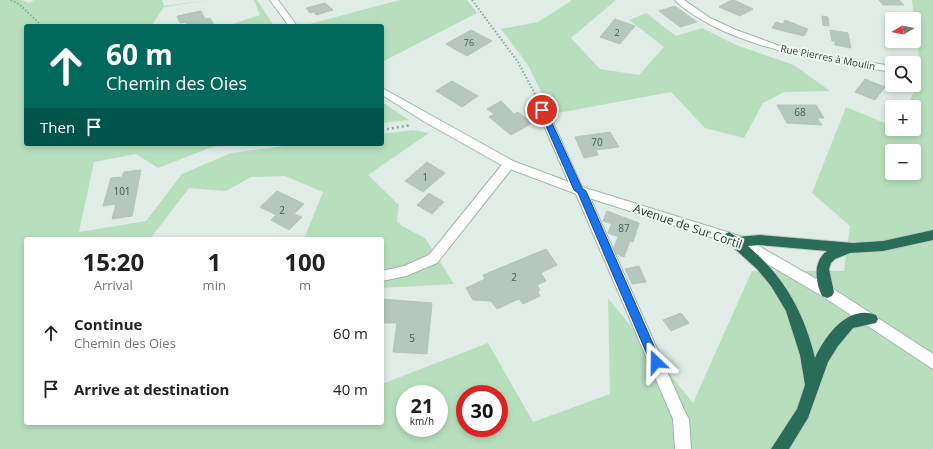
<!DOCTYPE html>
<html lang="en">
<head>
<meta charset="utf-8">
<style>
	:root { --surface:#fff; --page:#f2f2f2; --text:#222; --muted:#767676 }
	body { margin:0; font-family:"Open Sans",sans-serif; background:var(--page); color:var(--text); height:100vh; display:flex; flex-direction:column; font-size:15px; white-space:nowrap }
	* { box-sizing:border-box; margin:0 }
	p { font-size:13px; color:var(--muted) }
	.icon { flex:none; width:22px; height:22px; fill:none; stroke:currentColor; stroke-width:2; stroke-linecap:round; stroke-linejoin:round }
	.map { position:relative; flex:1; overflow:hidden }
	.details { position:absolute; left:24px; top:237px; width:360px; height:188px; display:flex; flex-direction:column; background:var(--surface); border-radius:4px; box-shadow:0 2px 6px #0003 }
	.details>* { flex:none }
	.top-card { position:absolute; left:24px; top:24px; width:360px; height:122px; border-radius:4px; box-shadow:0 2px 6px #0003; background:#00695c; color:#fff; overflow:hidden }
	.needle { width:26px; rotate:260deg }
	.fabs { position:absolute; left:885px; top:12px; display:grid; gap:8px }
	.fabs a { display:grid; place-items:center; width:36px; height:36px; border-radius:4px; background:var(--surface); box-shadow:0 2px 6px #0003; font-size:20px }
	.speed { position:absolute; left:396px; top:385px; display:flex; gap:8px; font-size:20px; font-weight:700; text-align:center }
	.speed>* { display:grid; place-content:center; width:52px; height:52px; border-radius:50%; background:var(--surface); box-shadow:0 2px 6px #0003; line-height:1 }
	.speed small { font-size:10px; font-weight:400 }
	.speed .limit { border:6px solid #d22; background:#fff; color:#111 }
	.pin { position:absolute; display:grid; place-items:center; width:34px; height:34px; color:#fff; margin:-17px; border:2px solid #fff; border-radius:50%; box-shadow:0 1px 4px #0007 }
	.me { position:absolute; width:44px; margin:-22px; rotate:337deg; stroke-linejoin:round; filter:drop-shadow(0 0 3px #0008) }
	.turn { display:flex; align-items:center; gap:14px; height:84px; padding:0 16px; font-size:18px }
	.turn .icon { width:52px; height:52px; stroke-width:2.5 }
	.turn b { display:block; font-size:28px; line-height:34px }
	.then { display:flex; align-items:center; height:38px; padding:0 16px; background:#0003; gap:8px; font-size:15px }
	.eta { display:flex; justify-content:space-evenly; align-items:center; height:68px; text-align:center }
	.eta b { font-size:24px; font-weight:700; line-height:28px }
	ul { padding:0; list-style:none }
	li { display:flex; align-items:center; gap:12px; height:56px; padding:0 16px }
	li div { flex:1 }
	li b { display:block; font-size:15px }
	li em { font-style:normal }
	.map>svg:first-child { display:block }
	.green { fill:#b7dfbe; fill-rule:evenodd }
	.building { fill:#b5c7be; stroke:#b2c6bc }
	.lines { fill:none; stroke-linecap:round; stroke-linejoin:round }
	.street-casing { stroke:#a2b4ac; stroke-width:2 }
	.secondary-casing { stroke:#9eb9ac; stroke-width:2 }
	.highway-casing { stroke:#c0c9c6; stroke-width:2 }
	.path-far1 { stroke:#7eb29c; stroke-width:2; stroke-dasharray:1.5 2; stroke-linecap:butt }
	.path { stroke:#7eb29c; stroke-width:2.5; stroke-dasharray:2 3; stroke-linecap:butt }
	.street { fill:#fff; fill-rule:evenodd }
	.secondary { fill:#fff; fill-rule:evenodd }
	.highway { fill:#296c57; fill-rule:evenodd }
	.route { fill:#1a73e8; stroke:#114b97 }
	.labels { text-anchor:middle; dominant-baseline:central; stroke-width:4; stroke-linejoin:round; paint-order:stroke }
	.far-number-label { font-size:9px; fill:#446055 }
	.far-street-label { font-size:10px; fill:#1f3e32; stroke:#f1f8f4 }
	.number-label { font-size:10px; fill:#446055 }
	.street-label { font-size:12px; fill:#1f3e32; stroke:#f1f8f4 }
</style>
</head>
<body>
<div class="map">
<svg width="933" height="449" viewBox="0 0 933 449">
	<rect width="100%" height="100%" fill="#e0ece6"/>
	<path class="green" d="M0 0H22L29 3 34 0H162L164 6 209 0 164 7 151 26H26V144H235L212 147 158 168 136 154 94 162 79 232 146 221 182 174 231 153 300 144H382V134L413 130 429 133 368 175 399 205 397 221 402 226 425 238 454 284 382 288V239H304L323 192 285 176 251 177 226 191 189 188 150 239H26V423H382V384L488 343 533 422 610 394 608 298 693 403 752 271H844L850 226 812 193 846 107 892 126V129H914V107H907L921 76 912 0H933V449H0ZM892 151H914V173H892ZM405 394H439V428H405ZM465 394H499V428H465Z
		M254 0H257L274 26H226L260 15Z
		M400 0H467L477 13 382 62V26H302Z
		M570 0H616L571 38 600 69 639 75 664 47 629 20 646 13 676 36 702 28 736 45 794 65 830 91 784 92 763 103 744 138 705 128 671 92 552 114 528 65 501 29 538 22 571 1Z
		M382 102 409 120 382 123Z"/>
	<path class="building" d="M731 0H734L753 9 740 16 719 7Z
		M879 0H899L904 5H883Z
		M325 3 333 10 316 15 314 12 310 13 306 8Z
		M675 6 697 22 680 27 659 11Z
		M201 11 205 19 210 18 214 25 187 26 186 22 180 23 177 16Z
		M822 16 828 17 829 26 823 25Z
		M615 19 635 26 620 44 600 37Z
		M785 20 808 29 804 36 772 28 776 22 783 24Z
		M471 30 492 41 467 56 446 44Z
		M830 30 848 33 851 48 835 45V41H832Z
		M865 79 885 87 875 100 855 92Z
		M452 81 478 96 462 107 436 91Z
		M501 101 514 114 518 112 532 123 511 135 489 117 494 114 487 109Z
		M777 105H816L824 118H817L822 125 787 123Z
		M610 132 619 147 596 150 598 155 584 158 575 137Z
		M427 162 445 173 423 192 405 181Z
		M141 170 132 216 112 219 116 204 103 206 111 178 122 177 124 172Z
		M277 191 304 204 294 214 302 217 289 230 271 220 276 215 260 207Z
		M429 193 444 202 432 214 417 205Z
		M607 211 615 214 612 224 603 221Z
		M615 214 639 223 633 242 608 233Z
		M618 237 630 241 624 257 612 252Z
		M546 249 557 265 541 273 546 281 537 285 540 290 538 292 540 296 523 304 519 299 497 309 491 301 473 300 466 288 485 279 483 275Z
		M639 266 646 282 632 284 625 269Z
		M382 299 432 303 427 354 393 352 397 323H382Z
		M681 313 689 323 671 331 663 320Z"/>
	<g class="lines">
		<defs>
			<path id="street" d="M675 0H684L710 18 736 30 780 46 822 55 892 66V72C832 62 771 54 715 27 702 20 685 11 675 0Z
				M540 102 545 105 582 187 587 191 686 414 689 419 691 449H675L673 419 576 194 572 190 535 105Z
				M509 160 513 161 514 164 513 167 437 263 406 276 382 281V271L404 266 429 255 505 161Z"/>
			<path id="secondary" d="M270 0H278L297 26H289Z
				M382 88 513 161 582 187 743 237 832 288 933 354V369L822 296 735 245 574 193 505 167 425 122 382 95Z"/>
			<path id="highway" d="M933 230V240L883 251 850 253 835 259 831 263 829 269 834 292 832 296 827 298 822 296C815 282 813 261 827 251L760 245 748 246C784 277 804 312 815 358 825 336 848 304 876 315L878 319 876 323 853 328 838 346 828 362 808 418 789 449H771L797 409 805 385 800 355 786 311 771 286 757 269 725 240 723 237 725 234 729 232 737 237 760 235 853 243 883 241Z"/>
		</defs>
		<use href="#street" class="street-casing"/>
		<use href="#secondary" class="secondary-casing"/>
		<use href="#highway" class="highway-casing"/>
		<path class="path-far1" d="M11 0 19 4 42 26
			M472 0 518 62 535 94"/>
		<path class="path" d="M382 130 411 125"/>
		<use href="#street" class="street"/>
		<use href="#secondary" class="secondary"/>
		<use href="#highway" class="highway"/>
	</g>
	<path class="route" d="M540 108 546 110 582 188 586 191 661 362 660 366 656 368 652 366 578 193 574 190 539 110Z"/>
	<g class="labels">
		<g class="far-number-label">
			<text x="617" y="32">2</text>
			<text x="469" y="42">76</text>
		</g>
		<g class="far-street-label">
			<text transform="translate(828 57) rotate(11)">Rue Pierres à Moulin</text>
		</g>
		<g class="number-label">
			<text x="800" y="112">68</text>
			<text x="597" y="142">70</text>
			<text x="425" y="177">1</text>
			<text x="122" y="191">101</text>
			<text x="282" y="210">2</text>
			<text x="624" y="228">87</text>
			<text x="514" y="277">2</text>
			<text x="412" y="338">5</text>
		</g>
		<g class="street-label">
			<text transform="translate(688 226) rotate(19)">Avenue de Sur Cortil</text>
		</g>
	</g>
</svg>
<div class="fabs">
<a><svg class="needle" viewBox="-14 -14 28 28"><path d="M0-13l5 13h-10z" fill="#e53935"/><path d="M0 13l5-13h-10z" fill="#767676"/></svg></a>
<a><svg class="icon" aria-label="search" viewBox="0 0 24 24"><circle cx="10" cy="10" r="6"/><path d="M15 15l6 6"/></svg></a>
<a>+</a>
<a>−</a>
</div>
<div class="speed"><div>21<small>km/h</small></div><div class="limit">30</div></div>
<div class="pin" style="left:542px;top:110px;background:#d93025"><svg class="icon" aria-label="arrive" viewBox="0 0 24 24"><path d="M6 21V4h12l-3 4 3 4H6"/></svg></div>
<svg class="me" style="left:656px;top:362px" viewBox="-20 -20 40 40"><path d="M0-17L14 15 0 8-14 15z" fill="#1a73e8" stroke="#fff" stroke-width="4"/></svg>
<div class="top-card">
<div class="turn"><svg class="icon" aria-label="ahead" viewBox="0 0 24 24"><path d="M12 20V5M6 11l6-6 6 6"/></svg><div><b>60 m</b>Chemin des Oies</div></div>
<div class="then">Then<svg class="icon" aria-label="arrive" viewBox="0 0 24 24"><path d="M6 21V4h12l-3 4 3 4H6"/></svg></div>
</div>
<section class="details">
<div class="eta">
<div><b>15:20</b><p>Arrival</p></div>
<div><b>1</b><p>min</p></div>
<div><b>100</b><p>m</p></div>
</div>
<ul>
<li><svg class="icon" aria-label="ahead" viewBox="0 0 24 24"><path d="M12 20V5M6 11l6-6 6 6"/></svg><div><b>Continue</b><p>Chemin des Oies</p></div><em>60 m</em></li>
<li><svg class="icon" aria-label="arrive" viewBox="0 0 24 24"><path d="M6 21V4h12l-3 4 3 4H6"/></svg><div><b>Arrive at destination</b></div><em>40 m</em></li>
</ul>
</section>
</div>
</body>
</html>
